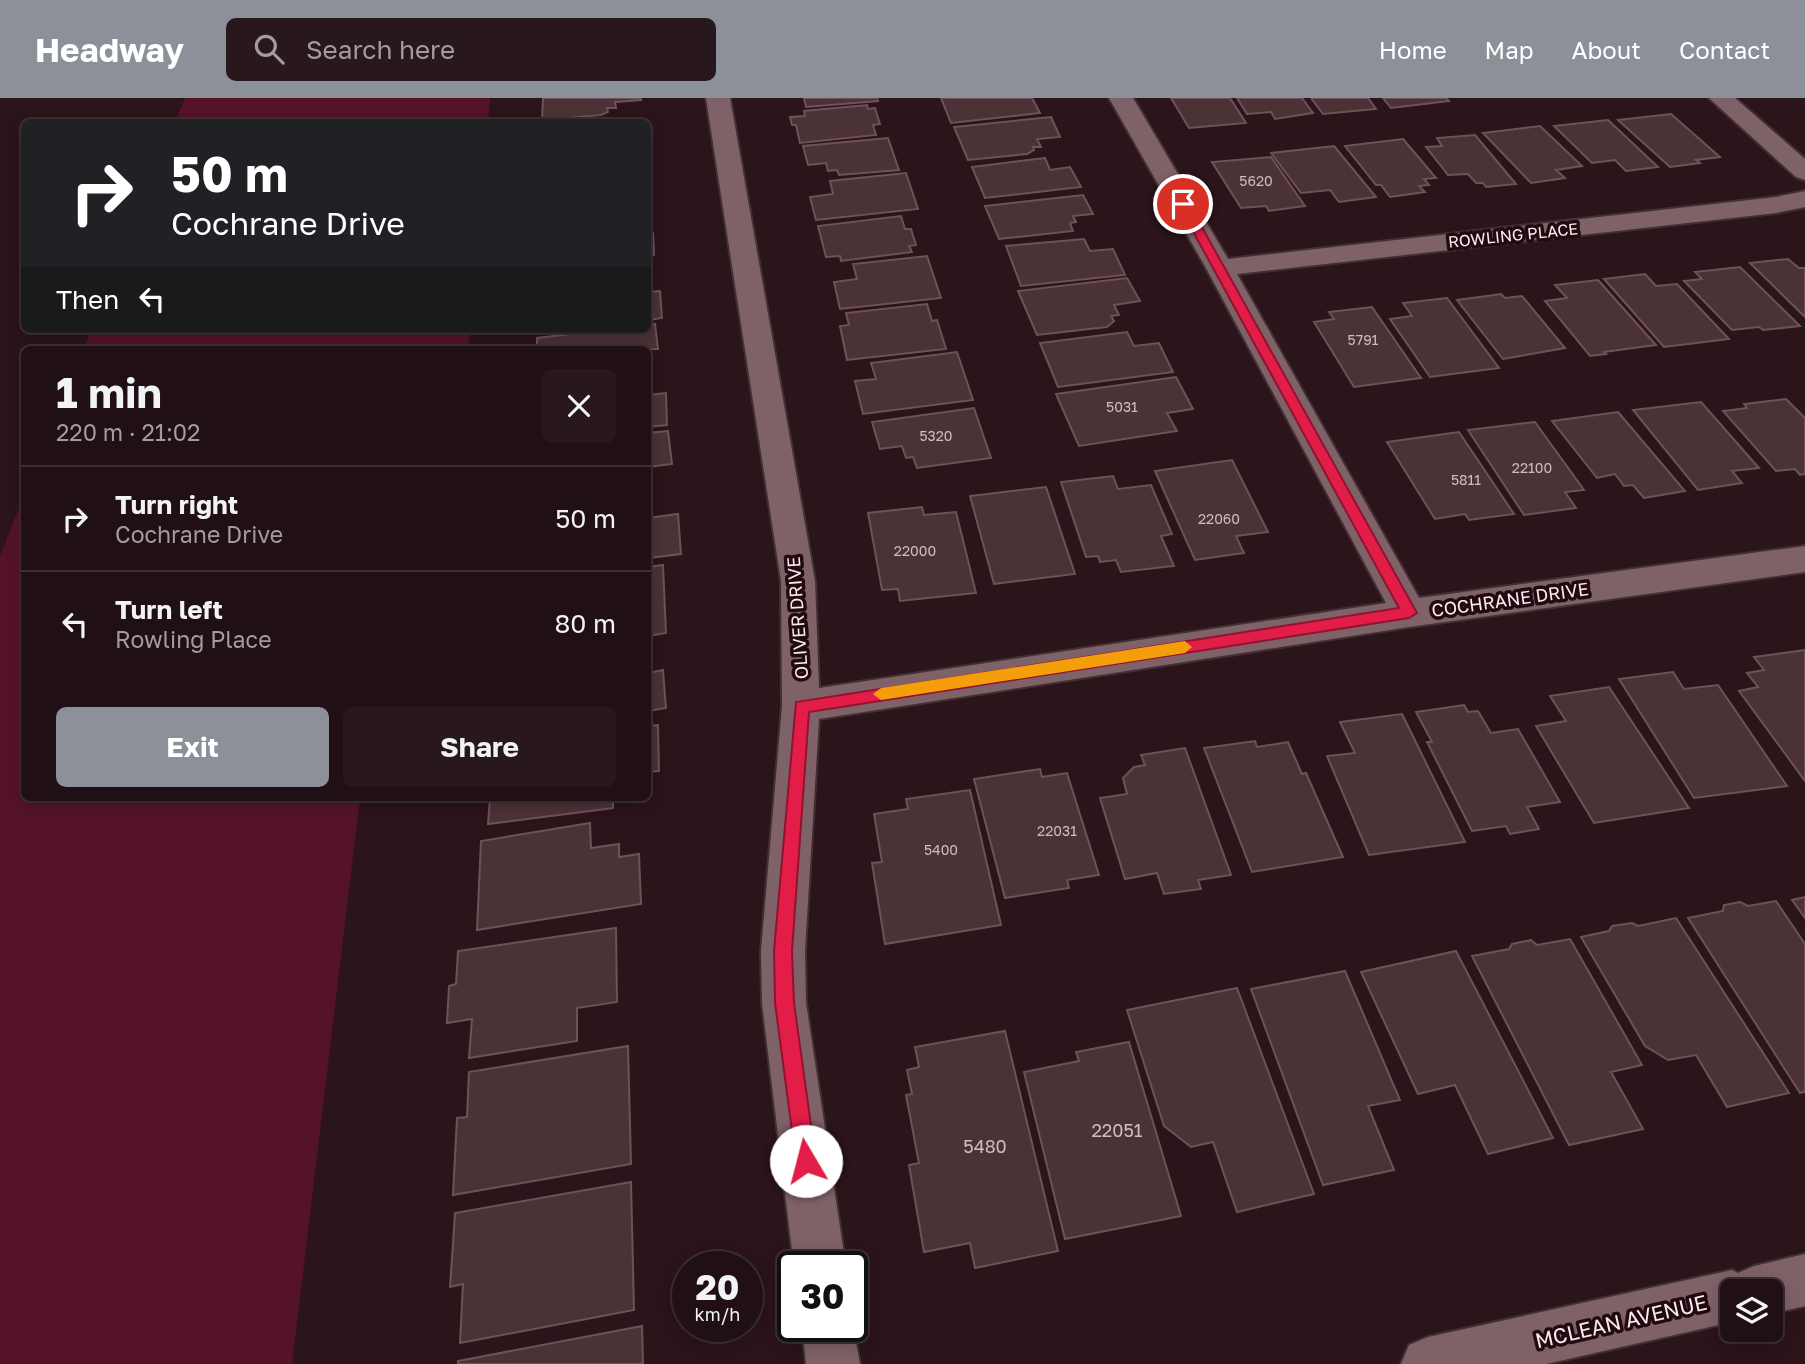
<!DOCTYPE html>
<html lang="en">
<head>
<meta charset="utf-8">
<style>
	:root { --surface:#200f14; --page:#28181d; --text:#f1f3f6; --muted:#a29ca0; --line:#3d2f34; --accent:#8c9099 }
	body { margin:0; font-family:"Golos Text",sans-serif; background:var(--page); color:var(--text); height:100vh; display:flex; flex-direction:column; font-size:26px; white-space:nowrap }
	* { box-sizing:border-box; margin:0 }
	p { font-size:23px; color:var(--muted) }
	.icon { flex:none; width:38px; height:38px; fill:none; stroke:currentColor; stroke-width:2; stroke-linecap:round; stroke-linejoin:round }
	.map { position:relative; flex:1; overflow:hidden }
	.details { position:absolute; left:21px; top:248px; width:630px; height:455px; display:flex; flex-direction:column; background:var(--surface); border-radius:10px; box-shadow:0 4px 18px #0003,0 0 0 2px var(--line) }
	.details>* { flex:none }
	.hud { position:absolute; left:21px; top:21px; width:630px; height:214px; border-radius:10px; box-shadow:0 4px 18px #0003,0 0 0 2px var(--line); background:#202124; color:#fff; overflow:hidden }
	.controls { position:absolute; left:1720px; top:1181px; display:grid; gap:14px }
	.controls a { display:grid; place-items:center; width:63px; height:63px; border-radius:10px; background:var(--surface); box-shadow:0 4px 18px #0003,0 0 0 2px var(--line); font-size:35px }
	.speed { position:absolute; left:672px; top:1153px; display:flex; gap:14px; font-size:35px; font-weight:700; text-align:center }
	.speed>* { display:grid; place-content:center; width:91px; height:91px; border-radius:50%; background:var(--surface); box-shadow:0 4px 18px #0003,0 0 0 2px var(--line); line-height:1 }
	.speed small { font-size:18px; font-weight:400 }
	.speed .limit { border:4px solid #111; border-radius:10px; background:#fff; color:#111 }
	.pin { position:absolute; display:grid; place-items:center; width:60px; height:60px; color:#fff; margin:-30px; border:4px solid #fff; border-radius:50%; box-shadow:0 2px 7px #0007 }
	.me { position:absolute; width:77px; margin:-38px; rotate:352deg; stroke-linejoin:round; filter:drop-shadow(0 0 5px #0008) }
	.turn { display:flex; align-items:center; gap:24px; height:147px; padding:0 35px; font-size:32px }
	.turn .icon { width:91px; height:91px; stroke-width:2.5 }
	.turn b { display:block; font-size:49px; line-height:60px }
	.then { display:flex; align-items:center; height:66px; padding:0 35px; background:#0003; gap:14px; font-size:26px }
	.round { display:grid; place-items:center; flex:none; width:74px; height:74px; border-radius:10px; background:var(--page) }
	.head { display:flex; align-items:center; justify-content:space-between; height:119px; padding:0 35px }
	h1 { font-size:42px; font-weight:700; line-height:52px }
	.cta { display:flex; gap:14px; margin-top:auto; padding:14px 35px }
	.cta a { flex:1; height:80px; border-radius:10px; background:var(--accent); color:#fff; font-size:28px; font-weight:700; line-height:80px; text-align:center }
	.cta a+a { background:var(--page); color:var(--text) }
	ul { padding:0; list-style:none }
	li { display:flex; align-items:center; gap:21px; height:105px; padding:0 35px; border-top:2px solid var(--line) }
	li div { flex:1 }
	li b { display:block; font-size:26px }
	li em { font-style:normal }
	header { display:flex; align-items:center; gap:42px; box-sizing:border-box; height:98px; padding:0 35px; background:var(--accent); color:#fff }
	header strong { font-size:33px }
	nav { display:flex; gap:38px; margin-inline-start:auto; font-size:24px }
	.search { width:490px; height:63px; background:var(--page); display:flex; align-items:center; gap:18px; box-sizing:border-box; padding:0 24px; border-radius:10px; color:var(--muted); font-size:26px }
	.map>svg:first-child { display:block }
	.green { fill:#541329 }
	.building { fill:#4b3237; stroke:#6e5258; stroke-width:2 }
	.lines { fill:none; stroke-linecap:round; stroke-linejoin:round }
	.street-casing { stroke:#413033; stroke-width:4 }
	.street { fill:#7f6268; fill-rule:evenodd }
	.route { fill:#e11d48; stroke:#92132f; stroke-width:2 }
	.slow { fill:#f59e0b }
	.labels { text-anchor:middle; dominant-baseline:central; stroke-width:7; stroke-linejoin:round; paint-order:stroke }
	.number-label { font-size:14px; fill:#cfbcc0 }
	.far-street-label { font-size:16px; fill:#fbeaed; stroke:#210b11 }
	.street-label { font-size:18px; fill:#fbeaed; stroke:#210b11 }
	.near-number-label { font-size:18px; fill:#cfbcc0 }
	.near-street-label { font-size:21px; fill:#fbeaed; stroke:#210b11 }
</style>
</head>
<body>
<header>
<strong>Headway</strong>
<div class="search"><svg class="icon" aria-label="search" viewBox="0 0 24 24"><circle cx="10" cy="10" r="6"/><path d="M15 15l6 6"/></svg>Search here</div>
<nav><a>Home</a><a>Map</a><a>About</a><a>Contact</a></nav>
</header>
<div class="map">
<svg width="1805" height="1266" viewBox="0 0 1805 1266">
	<rect width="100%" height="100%" fill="#2b141a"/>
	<path class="green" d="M185 0H490L488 24H175Z
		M92 231H470L468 252H83Z
		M24 397V700H360L292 1266H0V458Z"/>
	<path class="building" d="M543 0H641V2L615 4 616 10H607L608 14 601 17 542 22Z
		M804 0H877L878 3 806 9Z
		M941 0H1032L1040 15 951 25Z
		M1171 0H1230L1246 25 1189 30Z
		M1237 0H1302L1313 15 1275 21 1271 14 1247 16Z
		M1311 0H1368L1376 11 1323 16Z
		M1383 0H1446L1449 3 1391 10Z
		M867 7 868 11 875 10 880 26 873 27 876 37 800 45 796 27H792L790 19 805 18 804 13Z
		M1671 16 1720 59 1696 62 1700 65 1670 69 1618 22Z
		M1051 19 1060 39 1037 41 1041 49H1033L1034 52 1027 56 968 62 954 29Z
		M1608 22 1658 69 1626 73 1615 62 1592 65 1554 28Z
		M1540 28 1582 68 1556 72 1565 80 1531 85 1483 35Z
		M1475 37 1516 86 1486 89 1483 85H1476L1468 76 1448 77 1426 49 1442 48 1437 40Z
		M888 40 899 72 839 77 837 72 828 73 826 65 808 67 803 48Z
		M1403 41 1436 80 1424 81 1429 87 1419 88 1425 94 1390 99 1381 87H1376L1345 48Z
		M1334 48 1376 99 1339 104 1330 92 1301 95 1271 55Z
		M1271 59 1305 108 1269 113 1266 108 1241 110 1212 64Z
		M1045 60 1050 72 1070 69 1081 89 985 100 972 69Z
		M906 75 918 111 816 122 810 99 833 96 830 83Z
		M1083 97 1093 116 1073 118 1076 124 1070 125 1073 133 999 141 985 108Z
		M901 118 905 131H911L916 147 909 148 912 154 841 163 840 158 826 159 818 128Z
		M648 135H653L654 157 648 158Z
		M1084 141 1090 153 1113 151 1125 177 1021 188 1006 148Z
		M927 158 941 200 840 211 834 184 857 181 853 166Z
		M1788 161 1799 170H1805V219L1750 165Z
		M1740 169 1800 228 1763 232 1759 229 1732 232 1684 183 1702 181 1695 174Z
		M1645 176 1656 188 1677 186 1729 241 1664 249 1604 181Z
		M1127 180 1140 203 1114 207 1119 217 1111 218 1114 223 1107 229 1037 237 1018 193Z
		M1598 182 1656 247 1604 254 1606 256 1590 258 1545 203 1567 200 1555 187Z
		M660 193 662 220 648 222V194Z
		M1501 196 1505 200 1522 198 1565 250 1503 261 1457 202Z
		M1447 200 1499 270 1430 279 1390 221 1412 218 1403 205Z
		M927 206 932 223 937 222 946 251 847 262 840 228 849 227 846 215Z
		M1372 209 1421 280 1354 289 1314 224 1334 221 1329 214Z
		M655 226 658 251 537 252V240L615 231H648V227Z
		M1127 234 1134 248 1159 245 1173 274 1058 289 1040 245Z
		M957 254 973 302 863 316 855 283 876 281 871 265Z
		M1176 279 1193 311 1167 315 1177 333 1079 348 1056 296Z
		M666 295 667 327 648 329V297Z
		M1786 301 1805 320V376L1800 377 1795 371 1776 373 1723 313 1747 310 1744 306Z
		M1701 304 1759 370 1732 373 1742 385 1698 392 1633 312Z
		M974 310 991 360 917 370 913 359 906 360 902 348 880 351 872 324Z
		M1618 314 1685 393 1644 400 1633 387 1624 388 1615 376 1597 380 1552 323Z
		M1535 324 1584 392 1565 394 1576 410 1524 417 1468 332Z
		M668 333 672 366 648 369V335Z
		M1459 334 1514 416 1469 422 1465 416 1435 421 1387 344Z
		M1232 362 1268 434 1236 438 1244 455 1195 462 1155 373Z
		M1113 378 1118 391 1151 387 1172 436 1161 438 1174 468 1121 474 1116 462 1100 464 1098 458 1086 459 1061 384Z
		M1046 389 1075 476 994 486 970 398Z
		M922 409 924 417 956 414 976 495 900 503 898 491 882 492 868 415Z
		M648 413V420L678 416 681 456 648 460Z
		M663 467 666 535 648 538V469Z
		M1805 552V683L1739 593 1758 589 1747 575 1764 572 1754 559Z
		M663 572 666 610 648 613V575Z
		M1673 574 1684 591 1718 587 1787 688 1694 700 1619 581Z
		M1609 589 1689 710 1594 725 1536 628 1566 623 1550 598Z
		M1464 607 1468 614 1478 613 1491 635 1518 631 1560 704 1527 709 1539 731 1510 736 1506 728 1472 733 1427 644H1432L1416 614Z
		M1402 616 1465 744 1369 757 1327 658 1355 655 1340 624Z
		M658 627 659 673 648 674V628Z
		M1255 643 1257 649 1288 644 1302 676 1306 675 1343 759 1252 774 1204 650Z
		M1185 650 1231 777 1198 782 1201 791 1164 796 1157 775 1125 781 1100 700 1127 696 1123 680 1134 669 1145 667 1141 657Z
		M1040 671 1042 679 1067 675 1099 777 1067 782 1069 790 1005 800 974 681Z
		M970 692 1001 827 885 846 872 765 882 764 874 716 908 711 906 701Z
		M490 700H613V710L488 726Z
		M590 725 591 750 619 746V759L639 756 641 806 477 832 481 743Z
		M1805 799V820L1792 802Z
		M1776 803 1805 846V994L1800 995 1688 820 1723 813 1724 807 1740 804 1748 808Z
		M1676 820 1789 995 1727 1009 1696 957 1668 962 1645 948 1581 839 1609 833 1612 828 1632 825 1638 828Z
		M616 830 617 904 577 910V943L469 960 472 921 447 925 449 888 456 886 458 853Z
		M1570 841 1642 967 1611 974 1643 1031 1569 1047 1472 858 1509 851 1512 846 1531 842 1537 847Z
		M1456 853 1553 1040 1488 1056 1455 987 1418 996 1361 874Z
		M1345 873 1400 1002 1368 1008 1394 1072 1323 1087 1251 891Z
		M1237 890 1314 1096 1237 1114 1213 1044 1191 1049 1164 1028 1127 912Z
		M1005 933 1058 1153 975 1170 970 1145 924 1154 909 1067 919 1065 906 997 912 996 907 972 919 969 915 949Z
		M1129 944 1181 1118 1065 1141 1024 974 1079 963 1076 954Z
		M628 948 631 1066 453 1097 457 1020 467 1019 469 974Z
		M631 1084 634 1212 460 1245 463 1186 450 1189 455 1115Z
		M642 1228 643 1266H458V1263Z"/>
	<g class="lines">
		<defs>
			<path id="street" d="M706 0H730L815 483 819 590 1386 505 1206 170 1109 0H1133L1228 161 1776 99 1805 93V109L1776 115 1237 176 1419 500 1805 448V474L1409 529 819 621 805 853 806 905 846 1169H794L762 905 761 853 782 608 781 483Z
				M1709 0H1735L1805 61V82L1796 79Z
				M1805 1156V1208L1771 1216V1194H1732V1224L1546 1266H1401L1409 1247 1428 1239 1732 1172 1738 1175 1754 1168Z
				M852 1223 860 1266H806L802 1228H852Z"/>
		</defs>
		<use href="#street" class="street-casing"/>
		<use href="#street" class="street"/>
	</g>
	<path class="route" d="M1183 103 1189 106 1417 515 1409 520 809 614 792 853 794 905 816 1063 813 1071 806 1074 799 1071 796 1063 775 905 774 853 796 604 1399 510 1178 106Z"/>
	<path class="slow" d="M1185 543 1192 549 1185 555 881 602 873 596 881 590Z"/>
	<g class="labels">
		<g class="number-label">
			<text x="1256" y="82">5620</text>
			<text x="1363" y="241">5791</text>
			<text x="1122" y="308">5031</text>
			<text x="936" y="337">5320</text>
			<text x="1532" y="369">22100</text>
			<text x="1466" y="381">5811</text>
			<text x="1219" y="420">22060</text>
			<text x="915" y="452">22000</text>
			<text x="1057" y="732">22031</text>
			<text x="941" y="751">5400</text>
		</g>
		<g class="far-street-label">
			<text transform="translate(1513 137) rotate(-6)">ROWLING PLACE</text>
		</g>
		<g class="street-label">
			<text transform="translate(1510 501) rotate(-8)">COCHRANE DRIVE</text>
			<text transform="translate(797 520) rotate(-94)">OLIVER DRIVE</text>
		</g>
		<g class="near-number-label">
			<text x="1117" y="1032">22051</text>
			<text x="985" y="1048">5480</text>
		</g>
		<g class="near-street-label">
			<text transform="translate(1621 1223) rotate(-13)">MCLEAN AVENUE</text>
		</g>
	</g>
</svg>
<div class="controls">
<a><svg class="icon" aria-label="layers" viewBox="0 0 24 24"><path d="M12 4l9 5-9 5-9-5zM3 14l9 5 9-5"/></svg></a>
</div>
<div class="speed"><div>20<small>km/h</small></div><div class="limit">30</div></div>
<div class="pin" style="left:1183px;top:106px;background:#d93025"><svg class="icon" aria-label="arrive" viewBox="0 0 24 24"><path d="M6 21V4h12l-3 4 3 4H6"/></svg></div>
<svg class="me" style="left:806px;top:1063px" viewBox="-20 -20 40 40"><circle r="19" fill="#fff"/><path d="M0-13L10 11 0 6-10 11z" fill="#e11d48"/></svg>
<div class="hud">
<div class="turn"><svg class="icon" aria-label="right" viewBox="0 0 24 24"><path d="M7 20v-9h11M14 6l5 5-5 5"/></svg><div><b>50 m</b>Cochrane Drive</div></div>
<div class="then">Then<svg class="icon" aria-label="left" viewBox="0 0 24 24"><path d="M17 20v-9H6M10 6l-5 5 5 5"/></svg></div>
</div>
<section class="details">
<div class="head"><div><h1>1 min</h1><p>220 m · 21:02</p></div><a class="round"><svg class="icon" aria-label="close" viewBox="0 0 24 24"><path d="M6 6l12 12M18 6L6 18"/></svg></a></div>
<ul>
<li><svg class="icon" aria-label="right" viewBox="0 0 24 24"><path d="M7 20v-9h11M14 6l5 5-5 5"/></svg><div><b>Turn right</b><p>Cochrane Drive</p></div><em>50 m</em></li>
<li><svg class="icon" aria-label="left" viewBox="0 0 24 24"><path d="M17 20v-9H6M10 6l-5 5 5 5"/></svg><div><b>Turn left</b><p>Rowling Place</p></div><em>80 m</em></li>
</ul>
<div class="cta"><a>Exit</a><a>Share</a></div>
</section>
</div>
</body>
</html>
